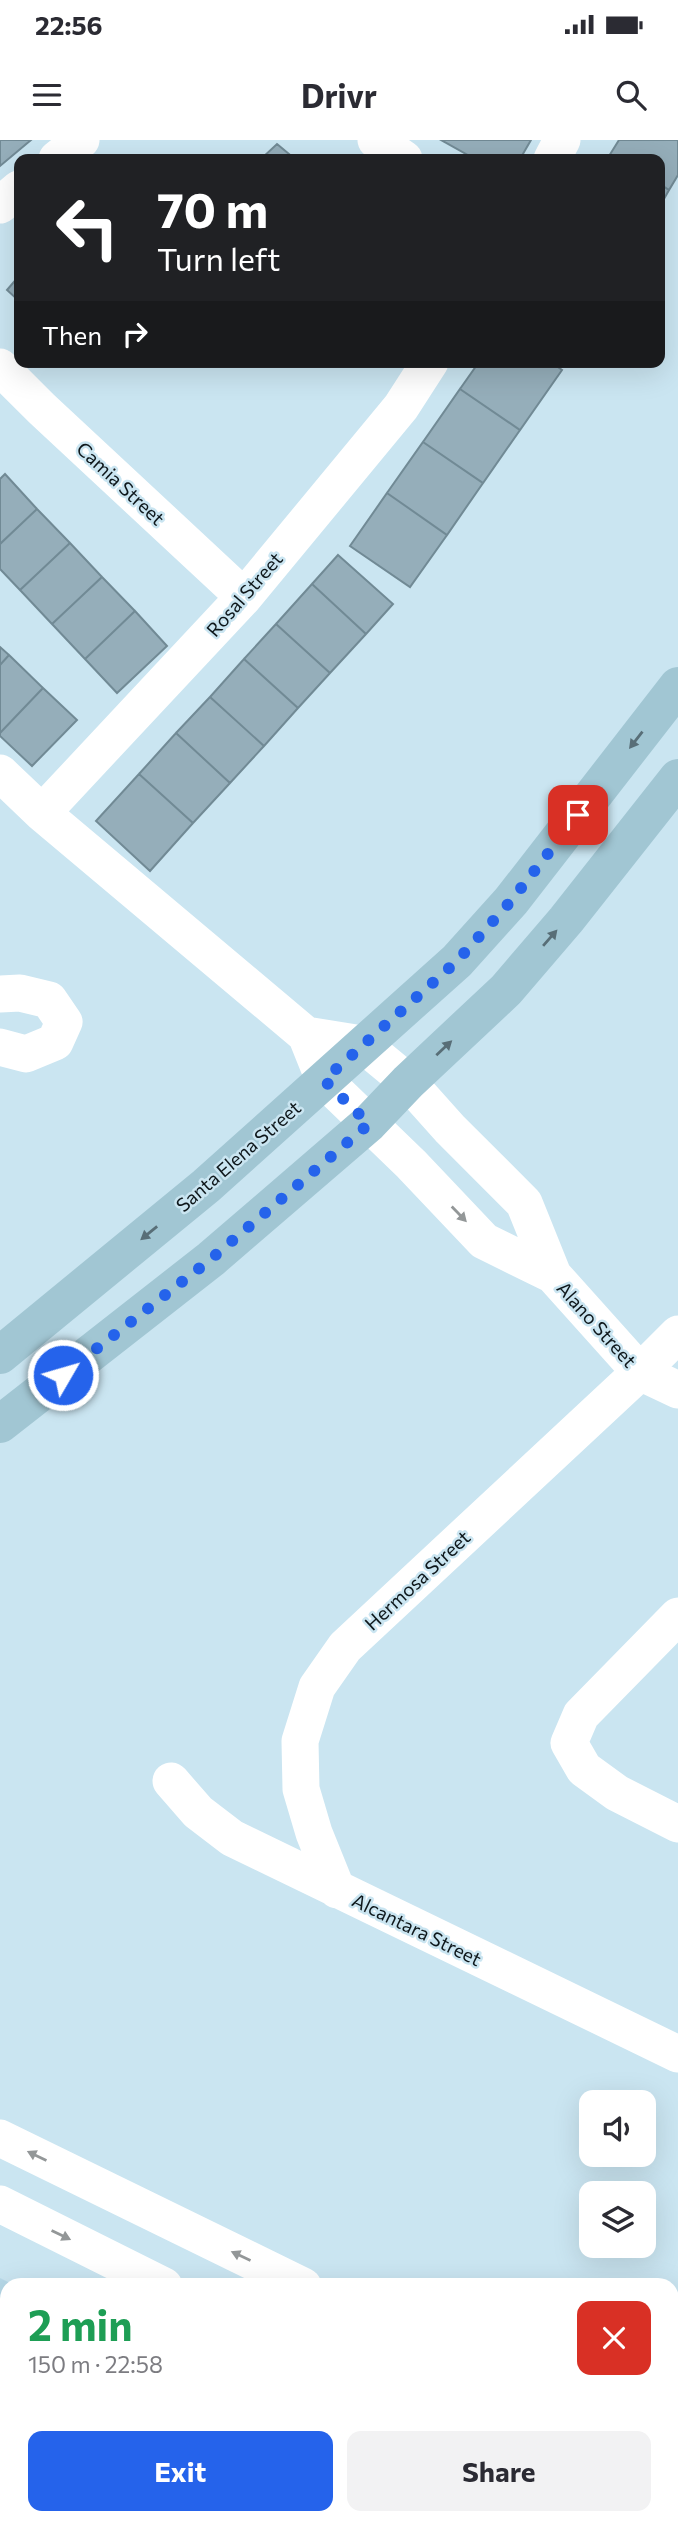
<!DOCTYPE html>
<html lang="en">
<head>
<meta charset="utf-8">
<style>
	:root { --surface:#fff; --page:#f2f2f3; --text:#2b2b33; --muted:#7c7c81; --accent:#2563eb }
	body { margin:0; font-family:Commissioner,sans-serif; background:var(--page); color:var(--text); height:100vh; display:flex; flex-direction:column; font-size:26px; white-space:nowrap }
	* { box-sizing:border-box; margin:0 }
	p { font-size:23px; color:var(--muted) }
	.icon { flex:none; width:38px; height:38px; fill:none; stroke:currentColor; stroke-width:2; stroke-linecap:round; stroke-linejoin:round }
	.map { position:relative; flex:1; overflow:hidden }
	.panel { position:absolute; left:0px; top:2138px; width:679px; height:247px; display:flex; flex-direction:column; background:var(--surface); border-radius:21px 21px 0 0; box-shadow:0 7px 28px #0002 }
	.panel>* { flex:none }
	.top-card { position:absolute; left:14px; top:14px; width:651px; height:214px; border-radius:14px; box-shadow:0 7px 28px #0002; background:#202124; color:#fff; overflow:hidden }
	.fabs { position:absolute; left:579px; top:1950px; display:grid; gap:14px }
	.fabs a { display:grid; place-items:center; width:77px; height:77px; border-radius:14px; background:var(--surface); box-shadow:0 7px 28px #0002; font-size:35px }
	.pin { position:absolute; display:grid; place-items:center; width:60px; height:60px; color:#fff; margin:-30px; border-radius:14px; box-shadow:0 4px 10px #0006 }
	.me { position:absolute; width:77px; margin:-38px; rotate:52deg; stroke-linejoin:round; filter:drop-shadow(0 0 5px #0008) }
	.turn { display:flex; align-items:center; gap:24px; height:147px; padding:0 28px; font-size:32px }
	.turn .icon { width:91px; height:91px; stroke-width:2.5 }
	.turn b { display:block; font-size:49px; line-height:60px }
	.then { display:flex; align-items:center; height:66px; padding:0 28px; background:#0003; gap:14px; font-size:26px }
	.round { display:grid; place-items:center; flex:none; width:74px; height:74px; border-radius:14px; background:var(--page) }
	.overview { display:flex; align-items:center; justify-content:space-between; height:119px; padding:0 28px }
	h1 { font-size:42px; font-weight:700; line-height:52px; color:#1e9e55 }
	.cta { display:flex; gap:14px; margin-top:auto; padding:14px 28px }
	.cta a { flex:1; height:80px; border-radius:14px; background:var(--accent); color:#fff; font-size:28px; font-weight:700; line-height:80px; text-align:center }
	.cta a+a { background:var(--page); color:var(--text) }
	.status { display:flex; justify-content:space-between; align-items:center; height:49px; padding:0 35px; background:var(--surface); direction:ltr }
	.status svg { height:19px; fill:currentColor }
	header { display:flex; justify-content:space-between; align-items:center; height:91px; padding:0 28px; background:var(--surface); font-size:32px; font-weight:700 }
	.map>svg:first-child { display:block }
	.built { fill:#b7d9e9 }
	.building { fill:#95aeba; stroke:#718a95; stroke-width:2 }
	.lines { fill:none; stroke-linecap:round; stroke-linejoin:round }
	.street { stroke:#fff; stroke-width:37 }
	.secondary { stroke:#a1c6d3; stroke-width:38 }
	.oneway { fill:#586e77 }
	.oneway2 { fill:#939798 }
	.route { stroke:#2563eb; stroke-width:12; stroke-dasharray:0 21.6 }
	.labels { text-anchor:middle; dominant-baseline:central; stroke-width:5; stroke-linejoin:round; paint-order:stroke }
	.street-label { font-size:19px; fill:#0e171b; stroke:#cae5f1 }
</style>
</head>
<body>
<div class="status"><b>22:56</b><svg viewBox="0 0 49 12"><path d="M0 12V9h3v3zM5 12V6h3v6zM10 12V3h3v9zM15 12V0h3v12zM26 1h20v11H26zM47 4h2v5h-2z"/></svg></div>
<header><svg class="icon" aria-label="menu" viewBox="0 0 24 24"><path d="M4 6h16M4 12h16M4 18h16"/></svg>Drivr<svg class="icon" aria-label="search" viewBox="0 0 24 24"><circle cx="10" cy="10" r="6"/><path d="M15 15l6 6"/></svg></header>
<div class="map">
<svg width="678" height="2384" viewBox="0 0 678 2384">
	<rect width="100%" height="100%" fill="#cae5f1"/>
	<path class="built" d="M0 2138 14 2145 7 2146V2378H472L483 2384H0Z"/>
	<path class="building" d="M0 0H31L0 26Z
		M441 0H531L520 19H475Z
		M619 0H678V35L669 50 660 44V19H615L609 16Z
		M277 4 295 19H261Z
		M660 44 669 50 660 66Z
		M19 136V161L7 150Z
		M479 222H551L562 230 520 290 460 249Z
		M460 249 520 290 483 343 423 302Z
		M423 302 483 343 447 395 387 353Z
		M5 334 37 369 0 404V339Z
		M387 353 447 395 410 447 350 406Z
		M37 369 70 403 20 450 0 429V404Z
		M70 403 102 437 52 484 20 450Z
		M338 415 393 464 366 494 312 444Z
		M102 437 135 471 85 519 52 484Z
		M312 444 366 494 330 533 276 484Z
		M135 471 167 506 117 553 85 519Z
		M276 484 330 533 298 568 244 519Z
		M0 507 9 515 0 525Z
		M9 515 43 548 0 593V525Z
		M244 519 298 568 264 606 210 557Z
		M43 548 77 580 32 626 0 596V593Z
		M210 557 264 606 230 643 176 593Z
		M176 593 230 643 193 683 139 634Z
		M139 634 193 683 150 731 96 681Z"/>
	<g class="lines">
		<path class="street" d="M376 0 404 19
			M57 19 81 0
			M552 19 562 0
			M0 65 19 49
			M0 227 42 269 244 457
			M0 633 42 673 306 895 324 940 411 1024 484 1101 553 1135
			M42 673 244 457 401 267 430 222
			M0 854 20 853 49 860 64 882 55 902 26 914 0 907
			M306 895 362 904 408 942 450 989 524 1063 553 1135 640 1232 678 1250
			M678 1476 581 1575 569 1603 584 1629 617 1653 678 1684
			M171 1641 198 1672 232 1698 678 1914
			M337 1750 314 1693 301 1649 300 1601 317 1547 345 1507 640 1232 678 1194
			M0 1998 303 2146
			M0 2064 164 2146
			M672 2320 678 2323
			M634 2378 645 2384
			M677 2384 678 2382"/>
		<path class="secondary" d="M0 1215 206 1046 457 821 511 761 678 546
			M0 1284 211 1119 369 983 408 942 506 850 566 780 678 638"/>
	</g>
	<defs><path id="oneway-solid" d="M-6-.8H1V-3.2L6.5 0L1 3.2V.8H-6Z" transform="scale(1.75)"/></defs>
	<g class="oneway">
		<use href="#oneway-solid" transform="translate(636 600) rotate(128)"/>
		<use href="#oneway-solid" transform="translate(550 798) rotate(-49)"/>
		<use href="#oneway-solid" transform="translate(444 908) rotate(-43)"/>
		<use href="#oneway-solid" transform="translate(149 1093) rotate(141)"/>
	</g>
	<g class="oneway2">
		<use href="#oneway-solid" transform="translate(459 1074) rotate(46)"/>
		<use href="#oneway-solid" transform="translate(37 2016) rotate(-154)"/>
		<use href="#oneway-solid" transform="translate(61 2095) rotate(26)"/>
		<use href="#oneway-solid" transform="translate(241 2116) rotate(-155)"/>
	</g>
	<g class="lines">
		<path class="route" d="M63 1235 211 1119 369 984 324 940 457 821 511 761 578 675"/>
	</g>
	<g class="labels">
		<g class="street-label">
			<text transform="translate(121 343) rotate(43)">Camia Street</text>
			<text transform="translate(244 454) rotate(-49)">Rosal Street</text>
			<text transform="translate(238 1016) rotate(-41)">Santa Elena Street</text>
			<text transform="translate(597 1184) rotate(48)">Alano Street</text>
			<text transform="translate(417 1440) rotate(-43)">Hermosa Street</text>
			<text transform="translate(417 1789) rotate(26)">Alcantara Street</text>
		</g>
	</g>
</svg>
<div class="fabs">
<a><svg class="icon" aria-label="sound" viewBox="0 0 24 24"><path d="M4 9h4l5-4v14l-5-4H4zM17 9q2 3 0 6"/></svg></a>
<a><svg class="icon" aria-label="layers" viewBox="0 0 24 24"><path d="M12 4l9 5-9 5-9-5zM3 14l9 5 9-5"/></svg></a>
</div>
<div class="pin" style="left:578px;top:675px;background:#d93025"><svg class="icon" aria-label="arrive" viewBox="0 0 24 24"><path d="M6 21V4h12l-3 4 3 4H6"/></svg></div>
<svg class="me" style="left:63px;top:1235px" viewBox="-20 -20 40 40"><circle r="17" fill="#2563eb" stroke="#fff" stroke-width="3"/><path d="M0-11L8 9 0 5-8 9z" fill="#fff"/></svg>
<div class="top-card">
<div class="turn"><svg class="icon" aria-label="left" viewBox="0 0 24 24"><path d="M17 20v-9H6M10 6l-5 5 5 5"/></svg><div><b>70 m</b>Turn left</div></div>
<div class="then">Then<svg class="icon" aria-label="right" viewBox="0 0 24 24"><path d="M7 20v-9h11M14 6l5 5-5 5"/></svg></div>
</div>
<section class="panel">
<div class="overview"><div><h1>2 min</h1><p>150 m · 22:58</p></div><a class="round" style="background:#d93025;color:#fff"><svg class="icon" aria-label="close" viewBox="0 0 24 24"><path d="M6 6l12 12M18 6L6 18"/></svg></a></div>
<div class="cta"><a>Exit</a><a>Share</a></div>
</section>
</div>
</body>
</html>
